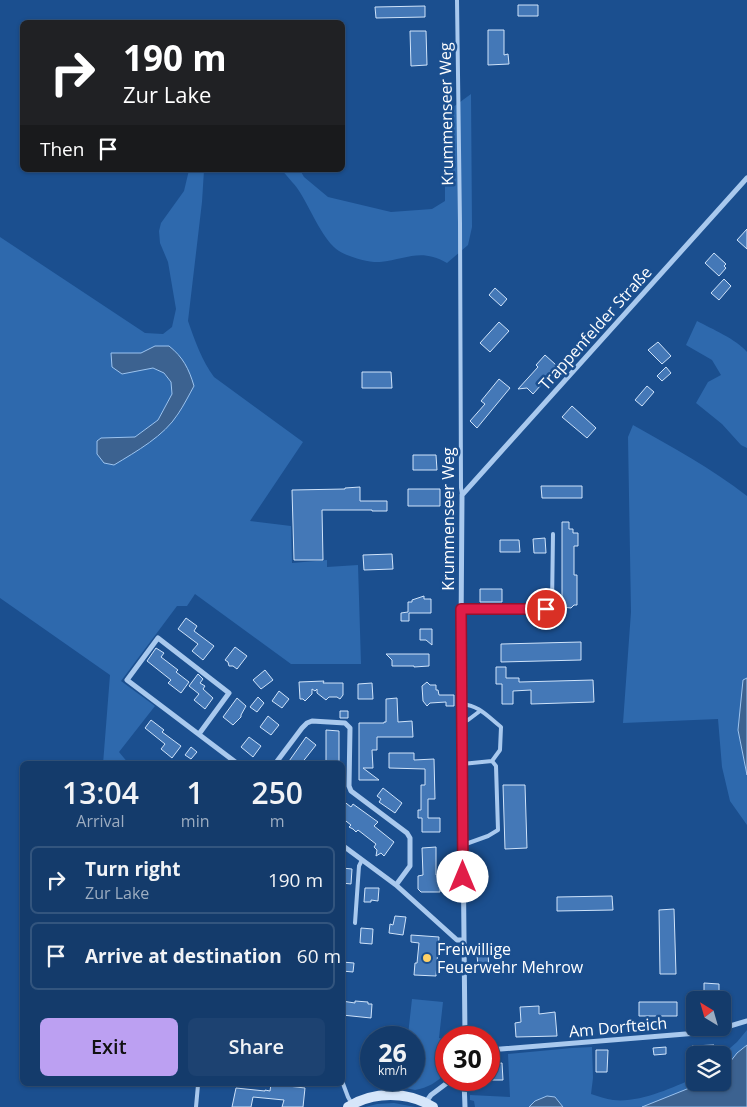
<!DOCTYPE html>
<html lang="en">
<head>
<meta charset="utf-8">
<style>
	:root { --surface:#143b6b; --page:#1d4271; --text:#f1f3f6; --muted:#9dadc1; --line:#33557e; --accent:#bca0f2 }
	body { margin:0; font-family:"Open Sans",sans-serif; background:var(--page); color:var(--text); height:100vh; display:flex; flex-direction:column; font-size:19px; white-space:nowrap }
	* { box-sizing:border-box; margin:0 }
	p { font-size:16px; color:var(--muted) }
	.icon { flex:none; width:28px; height:28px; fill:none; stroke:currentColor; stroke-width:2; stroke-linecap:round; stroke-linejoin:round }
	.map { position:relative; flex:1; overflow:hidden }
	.details { position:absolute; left:20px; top:761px; width:325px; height:325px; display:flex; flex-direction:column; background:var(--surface); border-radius:8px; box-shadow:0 1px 4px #0004,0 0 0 1px var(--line) }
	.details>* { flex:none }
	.hud { position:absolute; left:20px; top:20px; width:325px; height:152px; border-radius:8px; box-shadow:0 1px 4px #0004,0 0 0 1px var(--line); background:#202124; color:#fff; overflow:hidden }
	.needle { width:32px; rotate:323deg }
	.tools { position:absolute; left:686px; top:991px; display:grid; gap:10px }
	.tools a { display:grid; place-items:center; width:45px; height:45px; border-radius:8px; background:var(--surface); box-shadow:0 1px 4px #0004,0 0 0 1px var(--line); font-size:25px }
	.speed { position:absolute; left:360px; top:1026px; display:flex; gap:10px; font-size:25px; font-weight:700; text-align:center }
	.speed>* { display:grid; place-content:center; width:65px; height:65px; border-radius:50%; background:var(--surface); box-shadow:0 1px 4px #0004,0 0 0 1px var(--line); line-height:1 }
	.speed small { font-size:12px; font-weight:400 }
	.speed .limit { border:8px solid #d22; background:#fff; color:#111 }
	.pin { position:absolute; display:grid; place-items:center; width:42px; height:42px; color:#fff; margin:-21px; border:2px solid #fff; border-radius:50%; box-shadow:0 1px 5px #0007 }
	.me { position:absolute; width:55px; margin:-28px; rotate:0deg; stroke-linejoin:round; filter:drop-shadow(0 0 4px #0008) }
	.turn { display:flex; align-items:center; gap:18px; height:105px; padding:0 20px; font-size:22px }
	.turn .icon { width:65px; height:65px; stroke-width:2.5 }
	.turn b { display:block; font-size:35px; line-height:42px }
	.then { display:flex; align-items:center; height:48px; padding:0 20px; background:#0003; gap:10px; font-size:19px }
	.eta { display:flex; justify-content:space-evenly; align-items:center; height:85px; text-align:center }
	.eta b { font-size:30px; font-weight:600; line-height:35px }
	.primary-button { display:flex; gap:10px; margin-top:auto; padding:10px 20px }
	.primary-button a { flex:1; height:58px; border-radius:8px; background:var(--accent); color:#111; font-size:20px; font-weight:600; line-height:58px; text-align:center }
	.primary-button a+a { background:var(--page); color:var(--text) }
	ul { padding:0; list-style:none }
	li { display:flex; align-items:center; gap:15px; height:68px; margin:0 10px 8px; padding:0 10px; border:2px solid var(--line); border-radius:8px }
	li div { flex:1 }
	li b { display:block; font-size:19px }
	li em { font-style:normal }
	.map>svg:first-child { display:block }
	.green { fill:#2e69ad; fill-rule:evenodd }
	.water { fill:#3c6290; stroke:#9cc4f0 }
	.building { fill:#4478b7; stroke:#cfe3fa }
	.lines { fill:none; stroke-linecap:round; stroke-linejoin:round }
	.service { stroke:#a9c9ee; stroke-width:4 }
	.minor { stroke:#a9c9ee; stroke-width:5 }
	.secondary { stroke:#d6e6fa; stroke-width:10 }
	.route-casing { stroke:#92132f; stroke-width:12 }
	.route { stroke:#e11d48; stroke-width:9 }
	.poi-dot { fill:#ffd166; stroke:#1b4f8f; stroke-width:2 }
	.labels { text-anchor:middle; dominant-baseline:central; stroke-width:5; stroke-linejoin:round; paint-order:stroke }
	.street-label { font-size:16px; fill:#fff; stroke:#1b4f8f }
	.poi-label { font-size:16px; fill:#fff; stroke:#1b4f8f; text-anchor:start }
</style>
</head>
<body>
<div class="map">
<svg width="747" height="1107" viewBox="0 0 747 1107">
	<rect width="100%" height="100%" fill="#1b4f8f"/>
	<path class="green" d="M471 94 472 227 468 245 447 263C421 248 407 259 380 262 370 263 348 257 339 251 324 242 311 210 301 194 296 185 288 178 282 170H300L304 177 328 197 391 212 432 209 445 201V113Z
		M189 170H204L202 202 188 321C195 341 202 361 214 377L303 442 250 521 291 526 292 563 327 560V567L358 565 361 664H291L195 594 187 606H177L121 681 155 706 119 752 129 764H103L110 675 0 598V237L145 333 163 334 172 327 176 309 168 262 160 243 159 231 161 223 184 191ZM155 346 194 386 178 415 161 433 137 451 101 438 135 437 158 420 172 394 171 382 164 373 153 368 122 374 111 353H141Z
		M697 321C712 329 736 339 747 352V448L741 445 722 424 696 403 708 382 721 375 712 360 686 345Z
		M633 425C672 447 711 468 747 496V678L743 680 745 767 747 775V825L730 801 722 767 718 719 623 723 631 612 628 437Z
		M412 999 443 1002 439 1038 446 1040V1073C437 1082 428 1088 415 1090L378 1082V1080H414V1038L386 1037V1034L408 1035Z
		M747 1030V1045L737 1053 723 1071 722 1055 737 1042Z
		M592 1047 593 1078 591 1094C598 1096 606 1099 613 1100 640 1103 671 1088 695 1078V1082L702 1083 642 1107H563L555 1097 535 1101 529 1107H475L474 1101 470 1100V1095L510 1097 508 1054 572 1048Z
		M394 1103 415 1107H365L377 1104Z"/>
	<path class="water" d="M155 346H169C183 357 189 369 194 386 189 395 184 405 178 414 164 436 137 451 114 465L104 463 97 454V441L101 438 135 437 158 420 172 394 171 382 164 373 153 368 122 374 112 367 111 353H141Z
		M747 678V775L738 730 743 680Z
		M747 1045V1107H642L702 1083 722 1082 723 1071 737 1053Z
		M547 1096 555 1097 563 1107H529L535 1101Z"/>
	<path class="building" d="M518 5H538V16H518Z
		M425 6V17L376 18 375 7Z
		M488 30H504V55L508 54 509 64 488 65Z
		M410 31H426L427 65 411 66Z
		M747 229V249L737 240Z
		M714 253 726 264 724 266 726 268 719 276 705 263Z
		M724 279 731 286 719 300 711 293Z
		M495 288 507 299 501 306 489 295Z
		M499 322 509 331 490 352 480 343Z
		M658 342 671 356 662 364 648 350Z
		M545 355 556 365 540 383 541 385 533 394 527 388 518 389 538 367 536 365Z
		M666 367 671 373 662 381 657 376Z
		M362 372H391L392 388H362Z
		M499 379 510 388 477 428 470 421 485 404 481 401Z
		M647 386 654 392 642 406 635 400Z
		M572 406 596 428 587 438 562 417Z
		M413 455H436L437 470H413Z
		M541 486H582V498H542Z
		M360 487V501H387V511H372V510H322L323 560H294L292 490 345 489V488Z
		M408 489H440V506H408Z
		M562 522H569V529H573V533H578V546H574V575H577V605H574L571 608 562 607Z
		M545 538 546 553H534L533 539Z
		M500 540H519L520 552H500Z
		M392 554 393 569 364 570 363 555Z
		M480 589H502V602H480Z
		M424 596V599H431V613H409V621H401V613L408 612V602H412V600Z
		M186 618 197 626 194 631 214 646 203 660 192 651 198 644 178 629Z
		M420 629H432V645L426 640H420Z
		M581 642V660L501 662V644Z
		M235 647 247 656 237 669 233 666H229L228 662 225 660Z
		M156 648 164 653 161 657 178 670 176 672 189 682 181 693 168 683 171 680 147 661Z
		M386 654H429V666L414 667V666H392V660Z
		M496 667H506V678H519V682L593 680 594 702 531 704V690L513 691V704H502V684H496Z
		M265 670 273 680 261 689 253 680Z
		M198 674 203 679 200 683 205 686 203 689 213 698 205 709 194 700 199 694 189 686Z
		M324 681 323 683H343V695L340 699 337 697H329L326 700 317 693V689L315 691 312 689V694L305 701 303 699H300L299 682Z
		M427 682 430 685H436V690H438L439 695H454V706H446V702L430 703 427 706 423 701 422 686Z
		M372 683 373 699H358V684Z
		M279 691 289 699 282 708 272 701Z
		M258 697 264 703 257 712 250 707Z
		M237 698 246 706 241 715V717L233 725 223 717Z
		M397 698 398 722 412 721 413 737H377V750H372L373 768H363L379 780H359V723H384V722H386V699Z
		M340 711H348V718H340Z
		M268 716 279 725 271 735 260 727Z
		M151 720 164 730 162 732 181 746 172 758 161 749 165 744 145 728Z
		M326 730 339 731V764H326Z
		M249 737 261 746 253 757 241 747Z
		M306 737 316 745 301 764H287Z
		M191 747 197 752 191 759 185 755Z
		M389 753H414V760L434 759 435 799H428V818H440V832H422V818H418V810H421V785H425V769L389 768Z
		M503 785H525L527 848 505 849Z
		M383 788 402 803 395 813 379 802 381 799 377 796Z
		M342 800 351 807 353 804 378 822 374 826 394 842 384 856 381 853 376 856 377 850 374 847 376 844 358 830 356 832 353 829 349 827 351 825 342 818Z
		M436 847V875H440V892H421L418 889V876L423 875 422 848Z
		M342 868 352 869 351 884 342 883Z
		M365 888H379L378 901 371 900V902H364Z
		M612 896 613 910 557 911V897Z
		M674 909 676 974H660L659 910Z
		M395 916 406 917 403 935 389 933 390 924 393 925Z
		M361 928 373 929 372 944 360 943Z
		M411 935 439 937 436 976 414 975 415 963H417L419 943 411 942Z
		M477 954H488L489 967H478Z
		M342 962 354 963 353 972 342 971Z
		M704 983 719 984V999H706L707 991H704Z
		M342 1001 355 1003V1001L368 1002V1004H372L371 1018 342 1015Z
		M639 1002H677V1016H639Z
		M539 1006V1014L555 1012 557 1036 516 1037 515 1023 521 1022 520 1007Z
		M714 1045 716 1053 692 1054V1046Z
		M666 1047V1054L654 1055 653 1048Z
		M596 1050H608L607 1072H596Z
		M502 1063 503 1080H489V1064Z
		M271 1084 305 1088 303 1107H282L284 1100 253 1097 251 1107H232L236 1088 265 1091V1090L270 1091Z"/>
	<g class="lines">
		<path class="service" d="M457 0 460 223 461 488 462 495
			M461 609H546L549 608 552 605 553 534
			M462 704C480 706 487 716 501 727L500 750 492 761
			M462 723 468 720 480 711
			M462 764 492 761 496 766 498 830 488 836 463 845
			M355 923 359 866 362 860
			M342 1081 348 1097 352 1104
			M196 1107 198 1085"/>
		<path class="minor" d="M199 734 229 693 158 638 127 680 238 764
			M275 764 302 728 307 723 312 721 345 723 350 728 349 786 351 791 407 833 410 838V866L396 885
			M342 845 396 885 457 940H464
			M465 1038 461 634 462 495 747 178
			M489 1050 710 1032 747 1021
			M464 1080 465 1107
			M426 1102 431 1095 451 1080"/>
		<path class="secondary" d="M348 1107C373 1091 408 1091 433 1107"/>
	</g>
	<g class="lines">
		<defs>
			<path id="route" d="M463 877 461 609H546"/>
		</defs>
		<use href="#route" class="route-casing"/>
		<use href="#route" class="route"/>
	</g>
	<circle class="poi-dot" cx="427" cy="958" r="5"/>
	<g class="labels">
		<g class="street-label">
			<text transform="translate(446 114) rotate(-91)">Krummenseer Weg</text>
			<text transform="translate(595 328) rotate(-48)">Trappenfelder Straße</text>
			<text transform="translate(448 519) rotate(-90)">Krummenseer Weg</text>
			<text transform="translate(618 1027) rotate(-5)">Am Dorfteich</text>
		</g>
		<g class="poi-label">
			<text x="437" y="949">Freiwillige<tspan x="437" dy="18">Feuerwehr Mehrow</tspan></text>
		</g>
	</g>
</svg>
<div class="tools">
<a><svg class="needle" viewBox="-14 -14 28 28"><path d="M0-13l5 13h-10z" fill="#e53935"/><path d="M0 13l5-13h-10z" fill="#9dadc1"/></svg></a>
<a><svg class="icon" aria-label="layers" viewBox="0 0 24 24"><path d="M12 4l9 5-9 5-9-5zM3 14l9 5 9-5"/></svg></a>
</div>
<div class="speed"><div>26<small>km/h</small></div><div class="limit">30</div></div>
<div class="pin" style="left:546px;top:609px;background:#d93025"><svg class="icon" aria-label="arrive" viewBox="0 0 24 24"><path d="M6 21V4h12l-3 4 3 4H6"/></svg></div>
<svg class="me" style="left:463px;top:877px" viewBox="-20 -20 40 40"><circle r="19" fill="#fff"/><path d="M0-13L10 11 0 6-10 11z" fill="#e11d48"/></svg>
<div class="hud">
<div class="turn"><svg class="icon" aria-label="right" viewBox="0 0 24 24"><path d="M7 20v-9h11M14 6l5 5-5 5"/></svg><div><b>190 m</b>Zur Lake</div></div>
<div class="then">Then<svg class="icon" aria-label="arrive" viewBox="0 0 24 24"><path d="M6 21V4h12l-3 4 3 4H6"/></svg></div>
</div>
<section class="details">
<div class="eta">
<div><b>13:04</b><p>Arrival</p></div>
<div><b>1</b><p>min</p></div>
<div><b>250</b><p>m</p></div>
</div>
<ul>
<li><svg class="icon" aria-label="right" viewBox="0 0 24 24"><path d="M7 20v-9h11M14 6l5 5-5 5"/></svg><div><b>Turn right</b><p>Zur Lake</p></div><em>190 m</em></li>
<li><svg class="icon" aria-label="arrive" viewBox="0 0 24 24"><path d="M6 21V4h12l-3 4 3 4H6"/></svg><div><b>Arrive at destination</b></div><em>60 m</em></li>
</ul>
<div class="primary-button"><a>Exit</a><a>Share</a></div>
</section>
</div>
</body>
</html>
